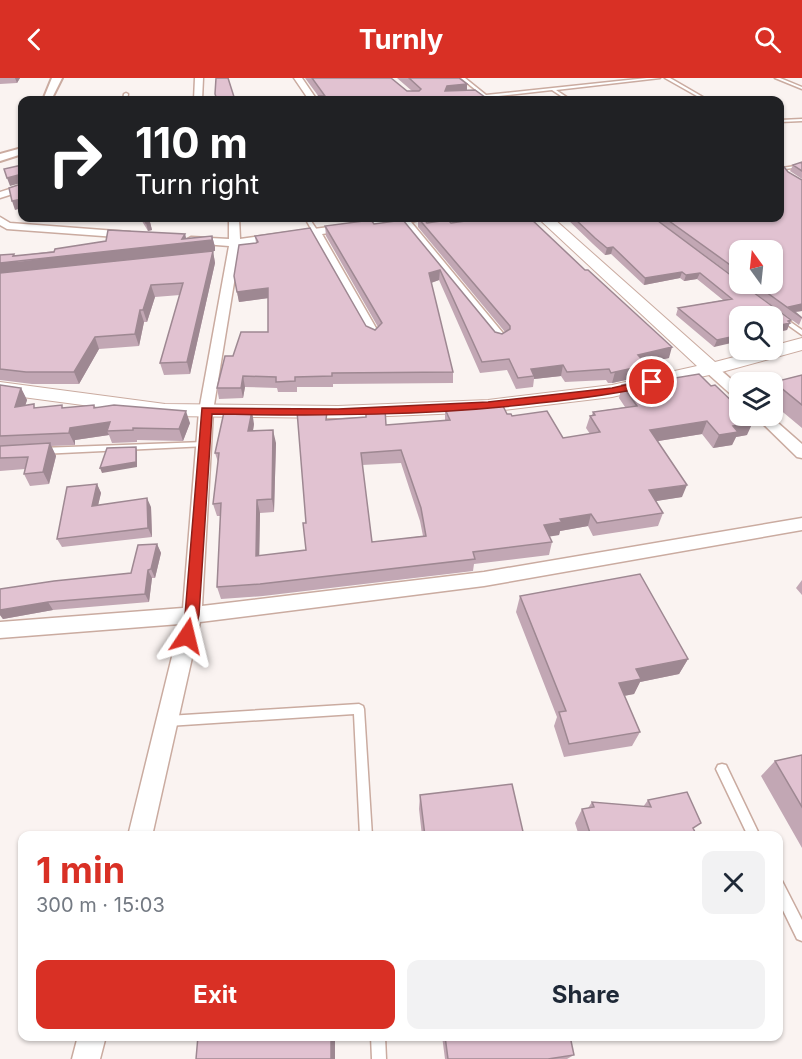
<!DOCTYPE html>
<html lang="en">
<head>
<meta charset="utf-8">
<style>
	:root { --surface:#fff; --page:#f2f2f3; --text:#1f2937; --muted:#747a83; --accent:#d93025 }
	body { margin:0; font-family:Inter,sans-serif; background:var(--page); color:var(--text); height:100vh; display:flex; flex-direction:column; font-size:22px; white-space:nowrap }
	* { box-sizing:border-box; margin:0 }
	p { font-size:20px; color:var(--muted) }
	.icon { flex:none; width:33px; height:33px; fill:none; stroke:currentColor; stroke-width:2; stroke-linecap:round; stroke-linejoin:round }
	.map { position:relative; flex:1; overflow:hidden }
	.panel { position:absolute; left:18px; top:753px; width:765px; height:210px; display:flex; flex-direction:column; background:var(--surface); border-radius:12px; box-shadow:0 2px 4px #0004 }
	.panel>* { flex:none }
	.guide { position:absolute; left:18px; top:18px; width:766px; height:126px; border-radius:12px; box-shadow:0 2px 4px #0004; background:#202124; color:#fff; overflow:hidden }
	.needle { width:39px; rotate:345deg }
	.tools { position:absolute; left:729px; top:162px; display:grid; gap:12px }
	.tools a { display:grid; place-items:center; width:54px; height:54px; border-radius:12px; background:var(--surface); box-shadow:0 2px 4px #0004; font-size:30px }
	.pin { position:absolute; display:grid; place-items:center; width:51px; height:51px; color:#fff; margin:-26px; border:3px solid #fff; border-radius:50%; box-shadow:0 2px 6px #0007 }
	.me { position:absolute; width:66px; margin:-33px; rotate:10deg; stroke-linejoin:round; filter:drop-shadow(0 0 4px #0008) }
	.turn { display:flex; align-items:center; gap:21px; height:126px; padding:0 18px; font-size:27px }
	.turn .icon { width:78px; height:78px; stroke-width:2.5 }
	.turn b { display:block; font-size:42px; line-height:51px }
	.round { display:grid; place-items:center; flex:none; width:63px; height:63px; border-radius:12px; background:var(--page) }
	.head { display:flex; align-items:center; justify-content:space-between; height:102px; padding:0 18px }
	h1 { font-size:36px; font-weight:700; line-height:45px; color:var(--accent) }
	.button { display:flex; gap:12px; margin-top:auto; padding:12px 18px }
	.button a { flex:1; height:69px; border-radius:12px; background:var(--accent); color:#fff; font-size:24px; font-weight:700; line-height:69px; text-align:center }
	.button a+a { background:var(--page); color:var(--text) }
	header { display:flex; justify-content:space-between; align-items:center; height:78px; padding:0 18px; background:var(--accent); color:#fff; font-size:27px; font-weight:700 }
	.map>svg:first-child { display:block }
	.lines { fill:none; stroke-linecap:round; stroke-linejoin:round }
	.service-casing { stroke:#caaba0; stroke-width:3 }
	.minor-casing { stroke:#caaba0; stroke-width:3 }
	.tertiary-casing { stroke:#caaba0; stroke-width:4 }
	.secondary-casing { stroke:#caaba0; stroke-width:2 }
	.service { fill:#fff; fill-rule:evenodd }
	.minor { fill:#fff; fill-rule:evenodd }
	.tertiary { fill:#fff; fill-rule:evenodd }
	.secondary { fill:#fff; fill-rule:evenodd }
	.wall { fill:#c2a7b4; fill-rule:evenodd }
	.shaded-wall { fill:#9e8892 }
	.building { fill:#e1c2d1; stroke:#9e8892; stroke-width:1.5; fill-rule:evenodd }
	.route { fill:#d93025; stroke:#8d1f18; stroke-width:1.5 }
</style>
</head>
<body>
<header><svg class="icon" aria-label="back" viewBox="0 0 24 24"><path d="M15 5l-7 7 7 7"/></svg>Turnly<svg class="icon" aria-label="search" viewBox="0 0 24 24"><circle cx="10" cy="10" r="6"/><path d="M15 15l6 6"/></svg></header>
<div class="map">
<svg width="802" height="981" viewBox="0 0 802 981">
	<rect width="100%" height="100%" fill="#faf3f1"/>
	<g class="lines">
		<defs>
			<path id="service" d="M461 0H465L486 17 647 0H660L556 12 571 22H567L552 12 489 19 487 20H474L473 18 482 17Z
				M665 0H670L708 22H704Z
				M775 0H780L802 9V11Z
				M126 15 128 16 127 22H123L124 16Z
				M802 41V43L780 44V42Z
				M802 87V89L784 91 782 90Z
				M305 140H309L319 155 318 156H314Z
				M778 238H782L802 252V257L778 240Z
				M204 364 208 366 207 368 41 376 37 373 41 370Z
				M359 626 363 628 364 631 372 758H360L354 636 168 648 164 646 163 643 164 640 168 638Z
				M722 686 726 687 760 758H748L716 691 718 687Z
				M778 801 782 803 802 842V863L797 861 778 822Z
				M371 958H385L386 981H372Z"/>
			<path id="minor" d="M195 0H203L202 22H194Z
				M294 0H302L317 22H309Z
				M22 107V113L0 120V114Z
				M0 139 10 145 130 154 135 157 130 160 7 151 0 147Z
				M229 140H239L240 161 396 140H420L419 142 411 144 507 260 501 264 496 263 401 145 322 156 380 257 374 261 368 257 312 157 240 168 213 333 202 528 484 494 802 440V452L484 508 200 544 152 758H128L180 546 0 560V544L183 530 199 333 229 168 191 165 186 162 191 159 229 161Z
				M711 287 716 288 740 309V321L735 320 706 294 704 291Z
				M755 338H770L802 366V380L797 379Z
				M78 958H106L100 981H72Z"/>
			<path id="tertiary" d="M52 0H62L51 22H43Z
				M22 70V76L0 83V76Z"/>
			<path id="secondary" d="M538 140H553L715 284 761 272H772V268L802 260V272L718 295 612 319 488 334 338 340 165 338 0 316V304L165 326 338 328 488 322 612 307 697 288Z"/>
		</defs>
		<use href="#service" class="service-casing"/>
		<use href="#minor" class="minor-casing"/>
		<use href="#tertiary" class="tertiary-casing"/>
		<use href="#secondary" class="secondary-casing"/>
		<use href="#service" class="service"/>
		<use href="#minor" class="minor"/>
		<use href="#tertiary" class="tertiary"/>
		<use href="#secondary" class="secondary"/>
	</g>
	<path class="wall" d="M0 0H20L17 5 0 6Z
		M305 0H391L407 13H412L397 0H459L467 6V12L489 22H319V19Z
		M802 84V101L790 93 793 87Z
		M788 94 802 102V233L795 234 802 240 799 247 743 206H772L740 172V203L654 140H780Z
		M140 140H149L152 152 148 153Z
		M418 140 427 145H451L669 280 645 285 644 298 612 305H608L606 302 565 304 561 298 534 301 533 309 516 311 507 292 480 295 439 202 431 205 453 294V305L333 306V309H297V314H278L277 310 245 309 243 320 219 321 217 310 233 278 268 254V220L239 224 234 198 256 165 255 158 366 248 375 252 378 249 326 158 325 148 374 146 403 142 495 254 502 256 505 254 418 149Z
		M566 140H654L791 242 787 252 772 255V238L714 269 676 237 678 230 723 222 697 201 684 203 680 200 644 207 611 176 605 177 593 166Z
		M185 156 186 160 212 158 215 169V173H213L215 185 190 296 164 297 160 285 180 217 155 219 147 244H144L139 268 99 271 79 306H32L0 302V177L15 178Z
		M802 297V350L772 325V307L774 304Z
		M663 302 747 357 736 359 732 367 713 370 702 356 658 363 682 419 655 423 663 435 658 448 593 458 588 448 560 453 559 457 549 458 552 464 549 477 474 486 473 493 263 518 221 521 217 509 221 438H217L213 426 218 384 215 375 254 346 253 352 276 365 274 434 260 435 259 478 306 472V445L328 342 386 347 445 343V331L507 336 563 360 590 356 586 350 590 338 592 337 593 334 625 329 619 320 622 307ZM401 385 420 443 423 458 372 464 362 387Z
		M0 307 21 310 27 322 25 328 36 330H63L94 327 95 330 190 345 183 363 137 362V364L112 365 109 357 75 362V367L51 368 56 378 49 406 30 408 24 396 25 391 0 393Z
		M97 406 101 415 98 427 151 429 152 459 62 469 57 461Z
		M157 466 161 475 155 500H152L149 524 53 532 3 541 0 537 131 495Z
		M802 502V517L796 510Z
		M520 518 688 581 679 596 640 604 634 616 624 618 640 654 632 668 564 679 554 648 557 639 516 534Z
		M802 677V770L761 698 775 683Z
		M420 717 524 758H422L419 731Z
		M648 722 694 752 697 758H579L575 745 582 731 588 730 592 724 643 729Z
		M406 958H424L406 961Z
		M442 958H570L574 977 567 981H445Z"/>
	<path class="shaded-wall" d="M15 0H20L17 5Z
		M467 6V17L445 13 447 8Z
		M18 97 21 105 10 108 7 100Z
		M22 121V130L15 132 12 123Z
		M118 140H139L119 142Z
		M149 140 152 152 148 153 146 145Z
		M185 156 187 165 212 158 215 169V173H213L215 185 190 296 187 284 213 173 0 197V185L13 178 14 176 18 184 182 161Z
		M613 169 611 176 605 177 607 170Z
		M440 192 439 202 428 206 429 195Z
		M682 194 680 200 644 207 645 200Z
		M700 195 697 201 684 203 686 197Z
		M151 207 155 219 147 244 143 232Z
		M268 210 269 220 239 224 237 214Z
		M802 226V233L794 234 789 229Z
		M140 232 144 244 139 268 135 256Z
		M791 242 787 252 772 255V249Z
		M740 257V263L714 269 717 262Z
		M95 259 99 271 79 306 74 294Z
		M672 269 669 280 634 287 638 277Z
		M563 287 561 298 534 301V298L531 291Z
		M647 287 644 298 612 305 615 294Z
		M243 298 245 309 243 320 241 310Z
		M21 310 27 322 21 341 15 329Z
		M186 333 190 345 183 363 179 351Z
		M252 333 254 346 251 365 248 353Z
		M707 343 702 356 646 365 650 352Z
		M110 344 107 353 109 357 75 362V367L69 355 70 350Z
		M753 344 747 357 736 359 732 367 713 370 719 357 733 348Z
		M273 352 276 365 274 434 272 421Z
		M50 365 56 378 49 406 43 394Z
		M136 369 137 374V389L102 395 100 390Z
		M97 406 101 415 96 436 92 428Z
		M687 407 682 419 644 425 649 412Z
		M147 420 151 429 152 459 148 450Z
		M257 422 260 435 259 491 256 478Z
		M591 436 588 448 560 453 559 457 541 460 544 447 560 441Z
		M157 466 161 475 155 500 151 491Z
		M148 492 152 500 149 524 145 516Z
		M48 524 53 532 3 541 0 537V532Z
		M688 581 679 596 640 604 634 616 612 620 619 605 636 591Z
		M331 958H335V981H331Z"/>
	<path class="building" d="M216 0H228L235 22H217L215 16Z
		M312 0H391L407 13H419L421 11 409 0H459L467 6 447 8 445 13 475 12 489 22H322L319 18H325Z
		M165 19V22H143V20Z
		M802 84V93L793 87Z
		M781 85 788 94 802 102V226L789 229 802 240 755 206H772V172H740V194L665 140H780V86Z
		M22 87V121L12 123 9 110 21 106V99L18 97 7 100 4 91Z
		M143 140H148L149 144 146 145Z
		M418 140H423L427 145 448 142 451 145 488 140H530L585 192H588L672 269 638 277 647 287 615 294 611 295 609 291 567 294 563 287 531 291 534 298 518 300 509 281 482 284 440 192 429 195 453 294 332 295V298L295 299V303L276 304V299L243 298 241 310H217L225 278H233L241 254H268V210L237 214 234 198 239 167 256 165 258 164 255 158 310 150 366 248 375 252 382 245 325 148 371 142 374 146 403 142 495 254 502 256 510 251V248Z
		M574 140H654L740 204V206H742L791 242 788 243 790 245 772 249V238H740V257L717 262 678 230 732 221 700 195 686 197 682 194 645 200 613 169 607 170 595 160Z
		M108 152 185 156 182 161 212 158V162L0 185V177L14 176 13 178 54 174 55 171 106 163Z
		M213 173 187 284 160 285 183 205 151 207 143 232H140L135 256 95 259 74 294H26L0 291V195Z
		M699 296 711 308 715 307 740 331V338H746L753 344 733 348 738 354 719 357 707 343 650 352 687 407 649 412 663 435 597 445 591 436 560 441 562 444 544 447 552 464 473 474 475 481 260 506 217 509 221 425 213 426 219 375H215L224 334 252 333 248 353 273 352 272 421 257 422 256 478 306 472 303 445H306L297 333H327L326 342 366 339V331H385L386 347 450 342 445 331 502 326 507 336H511L512 338 547 333 563 360 600 354 590 338 595 337 593 334 637 328 622 307 660 299 663 302ZM401 372 421 430 426 458 372 464 361 375Z
		M802 297V327L774 304Z
		M0 307 21 310 15 329 34 326V330L62 327V330L94 327V330L114 327 186 333 179 351 133 350V352L107 353 110 344 70 350 69 355 0 358Z
		M50 365 43 394 24 396 28 379 0 380V368Z
		M136 369V384L100 390 107 370Z
		M97 406 92 428 147 420 148 450 57 461 67 409Z
		M157 466 151 491 148 492 145 516 48 524 0 532V511L54 503 131 495 138 467Z
		M640 496 688 581 636 591 641 601 619 605 640 654 569 666 559 634 566 633 520 518Z
		M802 677V729L775 683Z
		M512 706 524 758H489L488 755 468 758H425L420 717Z
		M687 714 701 745 693 750 697 758H591L582 731 594 729 592 724 651 729 648 722Z
		M198 958H331V981H196Z
		M445 958H570L574 977 548 981H448Z"/>
	<path class="route" d="M652 301 657 304 656 307C617 316 578 321 539 325 430 338 321 338 212 336L199 537 193 562H182L180 558 185 537 202 330 338 331 488 324 612 310Z"/>
</svg>
<div class="tools">
<a><svg class="needle" viewBox="-14 -14 28 28"><path d="M0-13l5 13h-10z" fill="#e53935"/><path d="M0 13l5-13h-10z" fill="#747a83"/></svg></a>
<a><svg class="icon" aria-label="search" viewBox="0 0 24 24"><circle cx="10" cy="10" r="6"/><path d="M15 15l6 6"/></svg></a>
<a><svg class="icon" aria-label="layers" viewBox="0 0 24 24"><path d="M12 4l9 5-9 5-9-5zM3 14l9 5 9-5"/></svg></a>
</div>
<div class="pin" style="left:652px;top:304px;background:#d93025"><svg class="icon" aria-label="arrive" viewBox="0 0 24 24"><path d="M6 21V4h12l-3 4 3 4H6"/></svg></div>
<svg class="me" style="left:187px;top:558px" viewBox="-20 -20 40 40"><path d="M0-17L14 15 0 8-14 15z" fill="#d93025" stroke="#fff" stroke-width="4"/></svg>
<div class="guide">
<div class="turn"><svg class="icon" aria-label="right" viewBox="0 0 24 24"><path d="M7 20v-9h11M14 6l5 5-5 5"/></svg><div><b>110 m</b>Turn right</div></div>
</div>
<section class="panel">
<div class="head"><div><h1>1 min</h1><p>300 m · 15:03</p></div><a class="round"><svg class="icon" aria-label="close" viewBox="0 0 24 24"><path d="M6 6l12 12M18 6L6 18"/></svg></a></div>
<div class="button"><a>Exit</a><a>Share</a></div>
</section>
</div>
</body>
</html>
